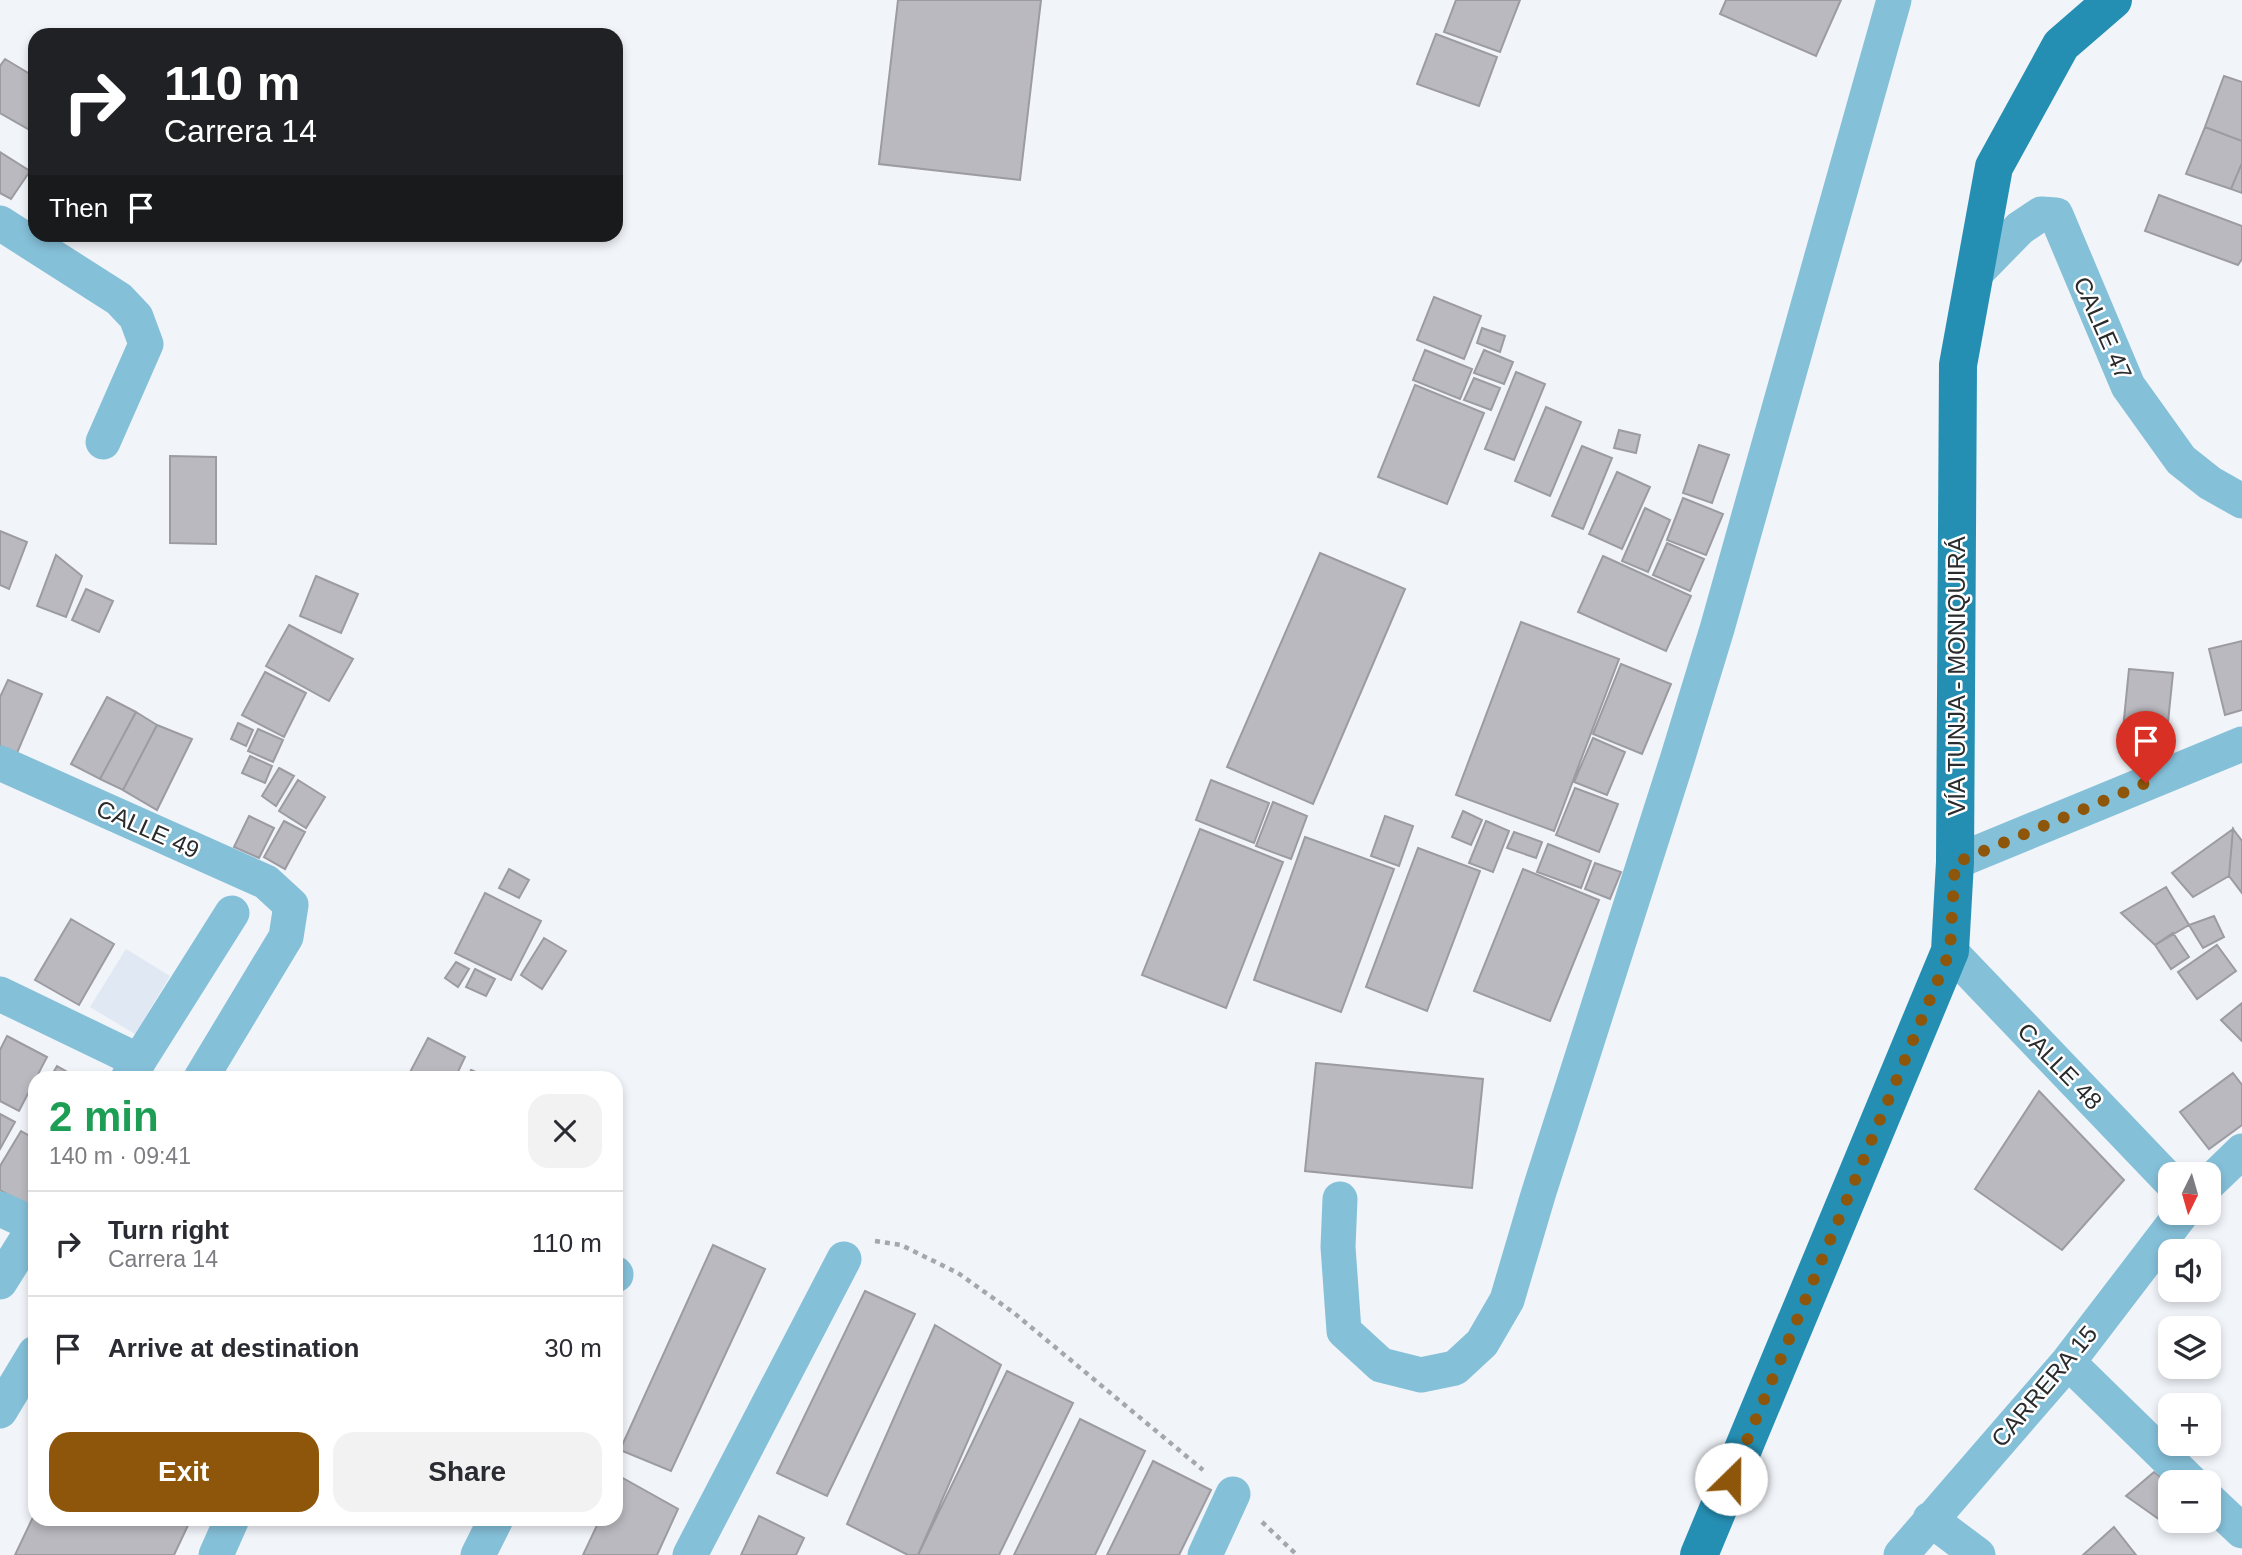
<!DOCTYPE html>
<html lang="en">
<head>
<meta charset="utf-8">
<style>
	:root { --surface:#fff; --page:#f2f2f3; --text:#2b2b33; --muted:#7c7c81; --line:#e1e1e2; --accent:#8d560a }
	body { margin:0; font-family:Arial,sans-serif; background:var(--page); color:var(--text); height:100vh; display:flex; flex-direction:column; font-size:26px; white-space:nowrap }
	* { box-sizing:border-box; margin:0 }
	p { font-size:23px; color:var(--muted) }
	.icon { flex:none; width:38px; height:38px; fill:none; stroke:currentColor; stroke-width:2; stroke-linecap:round; stroke-linejoin:round }
	.map { position:relative; flex:1; overflow:hidden }
	.side { position:absolute; left:28px; top:1071px; width:595px; height:455px; display:flex; flex-direction:column; background:var(--surface); border-radius:21px; box-shadow:0 4px 10px #0003 }
	.side>* { flex:none }
	.guide { position:absolute; left:28px; top:28px; width:595px; height:214px; border-radius:21px; box-shadow:0 4px 10px #0003; background:#202124; color:#fff; overflow:hidden }
	.needle { width:46px; rotate:185deg }
	.buttons { position:absolute; left:2158px; top:1162px; display:grid; gap:14px }
	.buttons a { display:grid; place-items:center; width:63px; height:63px; border-radius:14px; background:var(--surface); box-shadow:0 4px 10px #0003; font-size:35px }
	.pin { position:absolute; display:grid; place-items:center; width:60px; height:60px; color:#fff; margin:-72px -30px; border-radius:50% 50% 50% 0; rotate:-45deg; box-shadow:0 0 7px #0007 }
	.pin .icon { rotate:45deg }
	.me { position:absolute; width:77px; margin:-38px; rotate:23deg; stroke-linejoin:round; filter:drop-shadow(0 0 5px #0008) }
	.turn { display:flex; align-items:center; gap:24px; height:147px; padding:0 21px; font-size:32px }
	.turn .icon { width:91px; height:91px; stroke-width:2.5 }
	.turn b { display:block; font-size:49px; line-height:60px }
	.then { display:flex; align-items:center; height:66px; padding:0 21px; background:#0003; gap:14px; font-size:26px }
	.round { display:grid; place-items:center; flex:none; width:74px; height:74px; border-radius:21px; background:var(--page) }
	.summary { display:flex; align-items:center; justify-content:space-between; height:119px; padding:0 21px }
	h1 { font-size:42px; font-weight:700; line-height:52px; color:#1e9e55 }
	.cta { display:flex; gap:14px; margin-top:auto; padding:14px 21px }
	.cta a { flex:1; height:80px; border-radius:21px; background:var(--accent); color:#fff; font-size:28px; font-weight:700; line-height:80px; text-align:center }
	.cta a+a { background:var(--page); color:var(--text) }
	ul { padding:0; list-style:none }
	li { display:flex; align-items:center; gap:21px; height:105px; padding:0 21px; border-top:2px solid var(--line) }
	li div { flex:1 }
	li b { display:block; font-size:26px }
	li em { font-style:normal }
	.map>svg:first-child { display:block }
	.built { fill:#e0e8f3 }
	.building { fill:#bab9bf; stroke:#9c9ba1; stroke-width:2 }
	.lines { fill:none; stroke-linecap:round; stroke-linejoin:round }
	.path { stroke:#a5a7ab; stroke-width:4.5; stroke-dasharray:5 5; stroke-linecap:butt }
	.street { stroke:#85c0d9; stroke-width:35 }
	.primary { stroke:#258fb3; stroke-width:38 }
	.route { stroke:#8d560a; stroke-width:12; stroke-dasharray:0 21.6 }
	.labels { text-anchor:middle; dominant-baseline:central; stroke-width:5; stroke-linejoin:round; paint-order:stroke }
	.street-label { font-size:24px; fill:#2a2b2d; stroke:#fff }
</style>
</head>
<body>
<div class="map">
<svg width="2242" height="1555" viewBox="0 0 2242 1555">
	<rect width="100%" height="100%" fill="#f1f4f9"/>
	<path class="built" d="M126 949 170 976 135 1034 90 1007Z"/>
	<path class="building" d="M898 0H1041L1020 180 879 164Z
		M1456 0H1520L1500 52 1444 32Z
		M1726 0H1841L1816 56 1720 14Z
		M1436 34 1497 57 1479 106 1417 84Z
		M5 59 35 77V133L0 113V66Z
		M2224 76 2242 82V141L2205 127Z
		M2205 127 2242 141V163L2231 189 2186 174Z
		M0 152 30 171 11 199 0 193Z
		M2242 163V193L2231 189Z
		M2159 195 2242 226V259L2238 265 2145 231Z
		M1434 297 1481 316 1464 359 1417 340Z
		M1482 328 1505 336 1500 352 1477 343Z
		M1425 350 1472 369 1460 399 1413 380Z
		M1484 350 1513 362 1504 384 1474 373Z
		M1516 372 1545 384 1514 460 1485 449Z
		M1474 378 1500 388 1491 410 1464 400Z
		M1415 385 1484 413 1447 504 1378 477Z
		M1546 407 1581 422 1550 496 1515 481Z
		M1619 430 1640 435 1636 453 1614 448Z
		M1699 445 1729 455 1712 503 1683 493Z
		M1582 446 1612 458 1583 529 1552 516Z
		M170 456 216 457V544L170 543Z
		M1617 472 1650 487 1622 549 1589 534Z
		M1683 498 1723 514 1706 555 1667 540Z
		M1645 508 1670 520 1648 572 1622 561Z
		M0 531 27 542 9 589 0 585Z
		M1667 543 1704 559 1690 591 1653 575Z
		M1320 553 1405 589 1313 804 1227 767Z
		M56 555 82 576 66 617 37 606Z
		M1603 556 1691 596 1666 651 1578 612Z
		M316 576 358 594 341 633 300 616Z
		M86 589 113 601 99 632 72 620Z
		M1521 622 1619 659 1554 831 1456 795Z
		M289 625 353 659 329 701 266 666Z
		M2242 641V710L2225 715 2209 649Z
		M1621 664 1671 684 1642 754 1593 734Z
		M2129 669 2173 673 2168 722 2149 731 2123 729Z
		M265 672 306 693 284 737 242 715Z
		M8 680 42 694 17 753 0 746V697Z
		M107 697 136 712 100 779 71 764Z
		M136 712 157 725 123 790 100 779Z
		M238 723 253 730 246 746 231 739Z
		M157 725 192 739 157 810 123 790Z
		M258 729 283 740 273 762 248 751Z
		M1593 738 1625 752 1607 795 1574 782Z
		M250 756 272 766 265 783 242 773Z
		M279 768 294 776 276 806 262 796Z
		M298 780 325 797 306 828 279 811Z
		M1211 780 1269 803 1254 843 1196 820Z
		M1575 788 1618 804 1599 852 1556 835Z
		M1273 802 1307 816 1291 859 1256 846Z
		M1463 811 1482 820 1471 845 1452 837Z
		M249 816 274 828 259 858 234 847Z
		M1385 816 1413 826 1399 866 1371 856Z
		M284 821 305 832 285 869 264 857Z
		M1486 821 1509 831 1493 872 1469 863Z
		M1200 829 1283 862 1226 1008 1142 975Z
		M2233 829 2242 841V893L2229 876Z
		M2233 829 2229 876 2193 897 2172 873Z
		M1514 832 1542 842 1536 858 1507 848Z
		M1305 837 1394 869 1341 1012 1254 980Z
		M1548 844 1591 861 1581 888 1537 872Z
		M1418 848 1480 871 1427 1011 1366 987Z
		M1595 863 1621 872 1610 899 1585 889Z
		M509 869 529 880 519 898 499 888Z
		M1523 869 1599 900 1550 1021 1474 991Z
		M2166 887 2189 925 2155 945 2121 913Z
		M485 893 541 921 511 980 455 953Z
		M2214 916 2224 937 2203 948 2189 925Z
		M71 919 114 944 79 1005 35 980Z
		M2173 933 2189 957 2171 969 2155 945Z
		M544 938 566 951 542 989 521 975Z
		M2217 945 2236 971 2197 999 2178 972Z
		M456 962 469 969 458 987 445 978Z
		M475 969 495 979 486 996 466 987Z
		M2242 1003V1041L2221 1020Z
		M7 1036 47 1057 19 1111 0 1101V1050Z
		M428 1038 465 1057 455 1078H407Z
		M1316 1063 1483 1079 1472 1188 1305 1171Z
		M57 1066 78 1078H50Z
		M471 1070 490 1078H468Z
		M2233 1073 2242 1085V1125L2209 1149 2180 1112Z
		M2039 1091 2124 1180 2062 1250 1975 1189Z
		M0 1114 15 1122 0 1149Z
		M21 1131 35 1139V1194L28 1206 0 1190V1166Z
		M713 1245 765 1269 671 1471 620 1450Z
		M865 1291 915 1314 827 1496 777 1473Z
		M935 1325 1001 1365 918 1555H908L847 1524Z
		M1007 1371 1073 1403 999 1555H918Z
		M1080 1419 1145 1451 1095 1555H1014Z
		M1153 1461 1211 1490 1179 1555H1107Z
		M2154 1472 2170 1485V1511L2160 1520 2126 1496Z
		M621 1477 678 1509 657 1555H583L600 1519H616V1487Z
		M35 1513V1519H191L174 1555H15Z
		M759 1516 804 1538 796 1555H741Z
		M2114 1527 2136 1555H2083Z"/>
	<g class="lines">
		<path class="path" d="M875 1241 901 1245 958 1273 1014 1313 1203 1470
			M1262 1522 1297 1555"/>
		<path class="street" d="M0 223 119 299 136 317 146 344 103 442
			M1974 275 2020 228 2041 214 2056 215 2128 386 2181 460 2210 483 2242 501
			M0 763 266 882 291 905 286 937 201 1078
			M1955 862 2242 744
			M1950 951 2170 1181
			M0 994 139 1061
			M128 1078 232 913
			M2208 1184 2242 1151
			M1340 1199 1338 1247 1344 1331 1381 1365 1421 1375 1455 1368 1482 1343 1507 1300 1538 1195 1677 760 1717 629 1894 0
			M0 1209 35 1225
			M616 1275V1274
			M0 1282 35 1226
			M2068 1362 2191 1482
			M0 1411 35 1353
			M2208 1499 2242 1531
			M1930 1519 1978 1555
			M216 1555 232 1519
			M478 1555 496 1519
			M690 1555 844 1259
			M1205 1555 1233 1494
			M1901 1555 2068 1362 2182 1213"/>
		<path class="primary" d="M1699 1555 1950 951 1955 862 1958 365 1994 167 2061 45 2113 0"/>
	</g>
	<g class="lines">
		<path class="route" d="M1731 1479 1950 951 1955 863 2146 783"/>
	</g>
	<g class="labels">
		<g class="street-label">
			<text transform="translate(2103 328) rotate(66)">CALLE 47</text>
			<text transform="translate(1956 676) rotate(-90)">VÍA TUNJA - MONIQUIRÁ</text>
			<text transform="translate(148 829) rotate(24)">CALLE 49</text>
			<text transform="translate(2060 1066) rotate(46)">CALLE 48</text>
			<text transform="translate(2044 1386) rotate(-50)">CARRERA 15</text>
		</g>
	</g>
</svg>
<div class="buttons">
<a><svg class="needle" viewBox="-14 -14 28 28"><path d="M0-13l5 13h-10z" fill="#e53935"/><path d="M0 13l5-13h-10z" fill="#7c7c81"/></svg></a>
<a><svg class="icon" aria-label="sound" viewBox="0 0 24 24"><path d="M4 9h4l5-4v14l-5-4H4zM17 9q2 3 0 6"/></svg></a>
<a><svg class="icon" aria-label="layers" viewBox="0 0 24 24"><path d="M12 4l9 5-9 5-9-5zM3 14l9 5 9-5"/></svg></a>
<a>+</a>
<a>−</a>
</div>
<div class="pin" style="left:2146px;top:783px;background:#d93025"><svg class="icon" aria-label="arrive" viewBox="0 0 24 24"><path d="M6 21V4h12l-3 4 3 4H6"/></svg></div>
<svg class="me" style="left:1731px;top:1479px" viewBox="-20 -20 40 40"><circle r="19" fill="#fff"/><path d="M0-13L10 11 0 6-10 11z" fill="#8d560a"/></svg>
<div class="guide">
<div class="turn"><svg class="icon" aria-label="right" viewBox="0 0 24 24"><path d="M7 20v-9h11M14 6l5 5-5 5"/></svg><div><b>110 m</b>Carrera 14</div></div>
<div class="then">Then<svg class="icon" aria-label="arrive" viewBox="0 0 24 24"><path d="M6 21V4h12l-3 4 3 4H6"/></svg></div>
</div>
<section class="side">
<div class="summary"><div><h1>2 min</h1><p>140 m · 09:41</p></div><a class="round"><svg class="icon" aria-label="close" viewBox="0 0 24 24"><path d="M6 6l12 12M18 6L6 18"/></svg></a></div>
<ul>
<li><svg class="icon" aria-label="right" viewBox="0 0 24 24"><path d="M7 20v-9h11M14 6l5 5-5 5"/></svg><div><b>Turn right</b><p>Carrera 14</p></div><em>110 m</em></li>
<li><svg class="icon" aria-label="arrive" viewBox="0 0 24 24"><path d="M6 21V4h12l-3 4 3 4H6"/></svg><div><b>Arrive at destination</b></div><em>30 m</em></li>
</ul>
<div class="cta"><a>Exit</a><a>Share</a></div>
</section>
</div>
</body>
</html>
